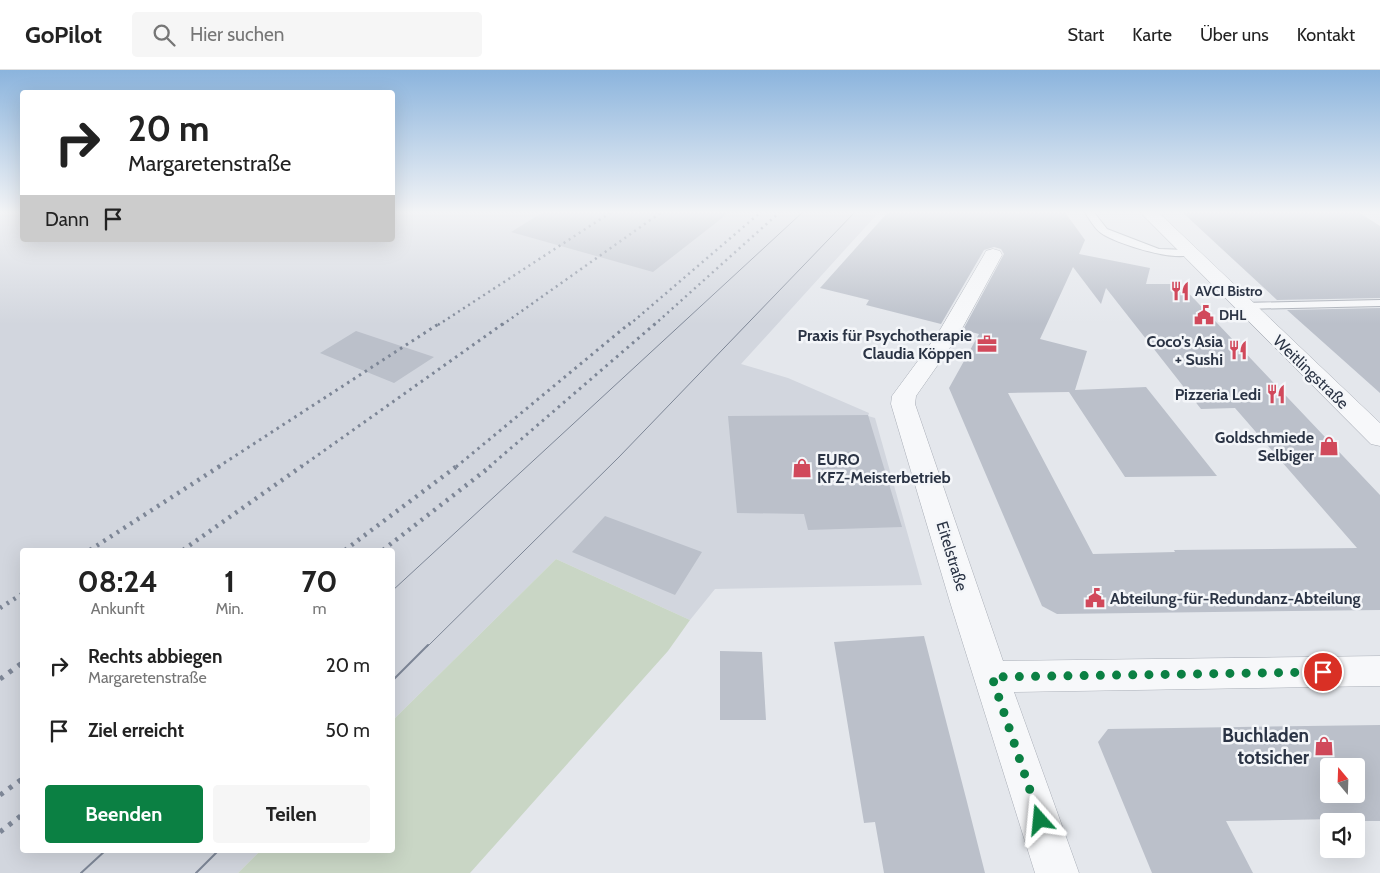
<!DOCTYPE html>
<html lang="de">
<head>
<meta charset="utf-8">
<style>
	:root { --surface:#fff; --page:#f6f6f6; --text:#222; --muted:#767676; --line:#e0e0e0; --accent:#0b8043 }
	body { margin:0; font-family:Cabin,sans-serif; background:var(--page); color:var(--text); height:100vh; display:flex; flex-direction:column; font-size:19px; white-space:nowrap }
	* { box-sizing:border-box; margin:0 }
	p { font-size:16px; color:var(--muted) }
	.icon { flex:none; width:28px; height:28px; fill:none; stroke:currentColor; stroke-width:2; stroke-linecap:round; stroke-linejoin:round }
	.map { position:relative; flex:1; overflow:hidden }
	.panel { position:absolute; left:20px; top:478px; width:375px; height:305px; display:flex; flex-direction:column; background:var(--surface); border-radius:5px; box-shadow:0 5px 20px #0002 }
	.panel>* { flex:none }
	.banner { position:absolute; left:20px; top:20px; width:375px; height:152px; border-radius:5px; box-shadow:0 5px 20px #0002; background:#fff; color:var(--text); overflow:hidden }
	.needle { width:32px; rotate:341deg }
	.tools { position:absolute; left:1320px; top:688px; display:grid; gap:10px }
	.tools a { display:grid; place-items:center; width:45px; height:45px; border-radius:5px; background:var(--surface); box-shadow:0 5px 20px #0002; font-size:25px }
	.pin { position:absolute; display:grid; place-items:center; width:42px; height:42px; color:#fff; margin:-21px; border:2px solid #fff; border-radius:50%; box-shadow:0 1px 5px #0007 }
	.me { position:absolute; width:55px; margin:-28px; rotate:342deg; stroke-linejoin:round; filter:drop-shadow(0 0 4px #0008) }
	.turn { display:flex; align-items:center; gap:18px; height:105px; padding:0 25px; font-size:22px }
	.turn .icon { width:65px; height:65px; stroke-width:2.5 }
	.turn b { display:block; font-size:35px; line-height:42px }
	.then { display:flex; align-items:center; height:48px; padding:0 25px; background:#0003; gap:10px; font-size:19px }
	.eta { display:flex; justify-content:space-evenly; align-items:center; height:85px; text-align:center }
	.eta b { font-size:30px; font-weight:700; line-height:35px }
	.primary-button { display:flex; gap:10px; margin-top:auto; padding:10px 25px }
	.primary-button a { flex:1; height:58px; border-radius:5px; background:var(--accent); color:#fff; font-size:20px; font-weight:700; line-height:58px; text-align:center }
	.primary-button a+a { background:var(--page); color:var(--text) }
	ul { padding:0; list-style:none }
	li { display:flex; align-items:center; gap:15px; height:65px; padding:0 25px }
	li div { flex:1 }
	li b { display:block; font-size:19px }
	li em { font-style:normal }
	header { display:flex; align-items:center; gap:30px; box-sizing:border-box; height:70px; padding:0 25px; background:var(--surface); border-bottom:1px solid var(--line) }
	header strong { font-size:24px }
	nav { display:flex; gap:28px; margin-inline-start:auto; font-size:18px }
	.search { width:350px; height:45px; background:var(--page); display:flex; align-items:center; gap:12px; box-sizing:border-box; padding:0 18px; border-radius:5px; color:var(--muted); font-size:19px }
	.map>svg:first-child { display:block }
	.built { fill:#d2d6de }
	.green { fill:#c9d6c5 }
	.building { fill:#bbc0ca; fill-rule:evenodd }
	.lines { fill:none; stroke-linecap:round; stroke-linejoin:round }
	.service-casing { stroke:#a9aeb7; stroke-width:2 }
	.minor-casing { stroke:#a9aeb7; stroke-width:1 }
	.tertiary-casing { stroke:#a9aeb7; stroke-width:1 }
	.service { fill:#f7f8fa; fill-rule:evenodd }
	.minor { fill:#f7f8fa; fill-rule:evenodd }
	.tertiary { fill:#f7f8fa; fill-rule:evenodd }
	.tram-far1 { stroke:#7d8696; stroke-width:1 }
	.tram { stroke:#7d8696; stroke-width:2 }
	.rail-far3 { stroke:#7d8696; stroke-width:2.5; stroke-dasharray:2 4; stroke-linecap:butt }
	.rail-far2 { stroke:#7d8696; stroke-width:3; stroke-dasharray:2.5 4.5; stroke-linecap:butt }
	.rail-far1 { stroke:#7d8696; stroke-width:4.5; stroke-dasharray:2.5 5.5; stroke-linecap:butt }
	.rail { stroke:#7d8696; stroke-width:5; stroke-dasharray:4 7; stroke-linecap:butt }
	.route { stroke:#0b8043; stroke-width:9; stroke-dasharray:0 16.2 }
	.labels { text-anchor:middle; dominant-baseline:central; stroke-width:5; stroke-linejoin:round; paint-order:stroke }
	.far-poi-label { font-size:14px; font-weight:bold; fill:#2b3445; stroke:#f4f6f9; text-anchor:start }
	.poi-label { font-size:16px; font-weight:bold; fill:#2b3445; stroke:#f4f6f9; text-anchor:end }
	.street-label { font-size:16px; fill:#2b3445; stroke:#f4f6f9 }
	.near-poi-label { font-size:19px; font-weight:bold; fill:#2b3445; stroke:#f4f6f9; text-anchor:end }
</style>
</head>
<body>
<header>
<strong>GoPilot</strong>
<div class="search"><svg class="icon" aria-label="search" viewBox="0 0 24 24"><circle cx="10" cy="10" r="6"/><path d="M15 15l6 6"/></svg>Hier suchen</div>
<nav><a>Start</a><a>Karte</a><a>Über uns</a><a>Kontakt</a></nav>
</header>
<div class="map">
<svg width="1380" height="803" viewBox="0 0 1380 803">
	<rect width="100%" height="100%" fill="#e4e7ec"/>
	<path class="built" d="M0 141H22V170H392L393 141H880L741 294 788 308 869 343 868 346 875 348 922 515 715 519 690 550 556 489 393 650 392 480H22V780H261L238 803H0Z"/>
	<path class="green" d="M556 489 690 550 668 581 470 803H238L261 780H392L393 650Z"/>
	<path class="building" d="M545 141H731L653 202 511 162Z
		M889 141H1064L1085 170 1079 184 1150 198 1146 214H1180L1380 425V540L1057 544 1042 536 949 318 979 264 963 260 1004 184 1001 179 994 177 984 180 941 254 866 235 869 230 820 218ZM1073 197 1101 234 1106 218 1201 339 1235 338 1357 478 1174 480 1175 482 1093 484 1008 323 1069 322 1125 407 1217 406 1146 317 1075 320 1087 281 1040 269Z
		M1181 141H1357L1380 156V228L1277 230Z
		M1380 238V323L1287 240Z
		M356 261 434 287 394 313 320 283Z
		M868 345 902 457 808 460 804 444 737 443 728 346Z
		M605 446 702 482 675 525 572 482Z
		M924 566 966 728 985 803H884L875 752 864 753 834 572Z
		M720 581 762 582 766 650H720Z
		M1380 655V751H1337L1336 749 1226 751 1253 803H1152L1098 672 1108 659ZM1329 696H1356V724H1329Z"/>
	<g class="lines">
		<defs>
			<path id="service" d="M1084 141H1093L1107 159 1159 179 1188 180 1193 183C1179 194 1114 173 1101 163 1094 158 1089 148 1084 141Z
				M1380 230V236L1243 239 1238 236 1243 233Z"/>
			<path id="minor" d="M993 179 1000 181 1002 185 958 266 916 326 915 334 1003 591 1380 586V616L1014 622 1079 803H1035L950 532 891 334 892 326 937 265 984 185 986 181Z"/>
			<path id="tertiary" d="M1139 141H1157L1380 353V376L1371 374Z"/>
		</defs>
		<use href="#service" class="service-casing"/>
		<use href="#minor" class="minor-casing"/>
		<use href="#tertiary" class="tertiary-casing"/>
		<use href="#service" class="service"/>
		<use href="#minor" class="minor"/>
		<use href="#tertiary" class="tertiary"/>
		<path class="tram-far1" d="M392 521 804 141
			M427 577 619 387 856 141"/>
		<path class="tram" d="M392 611 428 575
			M81 803 106 780
			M196 803 219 780"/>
		<path class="rail-far3" d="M438 255 613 141
			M502 255 663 141
			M629 255 762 141
			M654 255 781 141"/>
		<path class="rail-far2" d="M218 397 440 253
			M301 397 504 253
			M456 397 630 253
			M489 397 656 253"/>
		<path class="rail-far1" d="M90 480 220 396
			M183 480 302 396
			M345 480 457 396
			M383 480 491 396
			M0 538 22 524"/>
		<path class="rail" d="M0 609 22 593
			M0 725 22 709
			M0 762 22 745"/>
	</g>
	<linearGradient id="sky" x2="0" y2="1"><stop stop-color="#8bb4dd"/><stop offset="0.56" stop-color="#f3f4f6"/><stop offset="1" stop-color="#f3f4f6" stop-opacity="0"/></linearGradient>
	<rect width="1380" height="254" fill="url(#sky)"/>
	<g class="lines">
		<path class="route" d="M1040 750 992 607 1323 602"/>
	</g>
	<defs>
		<symbol id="restaurant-bare" viewBox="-9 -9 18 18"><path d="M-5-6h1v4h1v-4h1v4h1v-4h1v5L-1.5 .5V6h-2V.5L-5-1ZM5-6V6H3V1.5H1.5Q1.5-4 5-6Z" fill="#d1495b" stroke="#f4f6f9" stroke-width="2.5" paint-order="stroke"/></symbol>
		<symbol id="civic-bare" viewBox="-9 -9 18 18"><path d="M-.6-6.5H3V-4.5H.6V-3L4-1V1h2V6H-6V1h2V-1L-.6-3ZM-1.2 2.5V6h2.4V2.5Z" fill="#d1495b" stroke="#f4f6f9" stroke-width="2.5" paint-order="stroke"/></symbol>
		<symbol id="office-bare" viewBox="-9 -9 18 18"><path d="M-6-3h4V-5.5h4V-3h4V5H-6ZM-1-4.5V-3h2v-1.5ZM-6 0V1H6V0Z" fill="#d1495b" stroke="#f4f6f9" stroke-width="2.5" paint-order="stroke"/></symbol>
		<symbol id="shop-bare" viewBox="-9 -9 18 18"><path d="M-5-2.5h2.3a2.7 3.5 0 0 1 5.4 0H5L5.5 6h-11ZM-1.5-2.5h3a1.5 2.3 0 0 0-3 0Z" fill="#d1495b" stroke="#f4f6f9" stroke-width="2.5" paint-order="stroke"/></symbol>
	</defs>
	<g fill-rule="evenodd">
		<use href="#restaurant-bare" x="1166" y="207" width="28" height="28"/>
		<use href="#civic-bare" x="1190" y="231" width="28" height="28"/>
		<use href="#office-bare" x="973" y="260" width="28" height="28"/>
		<use href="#restaurant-bare" x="1224" y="266" width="28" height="28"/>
		<use href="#restaurant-bare" x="1262" y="310" width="28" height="28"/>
		<use href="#shop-bare" x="1315" y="362" width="28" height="28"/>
		<use href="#shop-bare" x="788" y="384" width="28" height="28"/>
		<use href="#civic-bare" x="1081" y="514" width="28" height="28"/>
		<use href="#shop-bare" x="1310" y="662" width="28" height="28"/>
	</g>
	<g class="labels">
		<g class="far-poi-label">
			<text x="1195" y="221">AVCI Bistro</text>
			<text x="1219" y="245">DHL</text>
		</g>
		<g class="poi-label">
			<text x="972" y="265">Praxis für Psychotherapie<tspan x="972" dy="18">Claudia Köppen</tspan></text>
			<text x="1223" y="271">Coco's Asia<tspan x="1223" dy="18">+ Sushi</tspan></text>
			<text x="1261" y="324">Pizzeria Ledi</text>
			<text x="1314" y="367">Goldschmiede<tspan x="1314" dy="18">Selbiger</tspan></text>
			<text x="817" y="389" text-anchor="start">EURO<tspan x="817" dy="18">KFZ-Meisterbetrieb</tspan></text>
			<text x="1110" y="528" text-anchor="start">Abteilung-für-Redundanz-Abteilung</text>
		</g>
		<g class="street-label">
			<text transform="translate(1311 302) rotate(44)">Weitlingstraße</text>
			<text transform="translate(952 486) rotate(73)">Eitelstraße</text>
		</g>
		<g class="near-poi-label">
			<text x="1309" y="665">Buchladen<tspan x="1309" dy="22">totsicher</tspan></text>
		</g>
	</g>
</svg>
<div class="tools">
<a><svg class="needle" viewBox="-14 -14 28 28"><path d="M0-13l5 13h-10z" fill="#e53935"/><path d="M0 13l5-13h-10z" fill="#767676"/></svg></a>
<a><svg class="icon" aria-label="sound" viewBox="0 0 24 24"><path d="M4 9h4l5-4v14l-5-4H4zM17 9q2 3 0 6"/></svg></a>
</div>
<div class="pin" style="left:1323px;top:602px;background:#d93025"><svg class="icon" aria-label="arrive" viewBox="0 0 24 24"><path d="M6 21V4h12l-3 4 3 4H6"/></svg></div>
<svg class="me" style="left:1040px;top:750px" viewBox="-20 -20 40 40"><path d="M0-17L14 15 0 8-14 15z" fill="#0b8043" stroke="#fff" stroke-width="4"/></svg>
<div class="banner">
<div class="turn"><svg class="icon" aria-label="right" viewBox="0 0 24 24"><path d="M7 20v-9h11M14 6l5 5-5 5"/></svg><div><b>20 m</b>Margaretenstraße</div></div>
<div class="then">Dann<svg class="icon" aria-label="arrive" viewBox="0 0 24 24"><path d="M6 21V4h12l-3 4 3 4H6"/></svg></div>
</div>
<section class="panel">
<div class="eta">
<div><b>08:24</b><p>Ankunft</p></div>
<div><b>1</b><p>Min.</p></div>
<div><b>70</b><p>m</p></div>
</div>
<ul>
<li><svg class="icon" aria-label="right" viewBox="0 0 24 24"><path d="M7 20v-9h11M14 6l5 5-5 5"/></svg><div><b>Rechts abbiegen</b><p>Margaretenstraße</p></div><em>20 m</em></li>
<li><svg class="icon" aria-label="arrive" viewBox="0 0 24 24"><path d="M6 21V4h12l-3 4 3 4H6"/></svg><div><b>Ziel erreicht</b></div><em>50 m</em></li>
</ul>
<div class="primary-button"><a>Beenden</a><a>Teilen</a></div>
</section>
</div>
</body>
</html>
